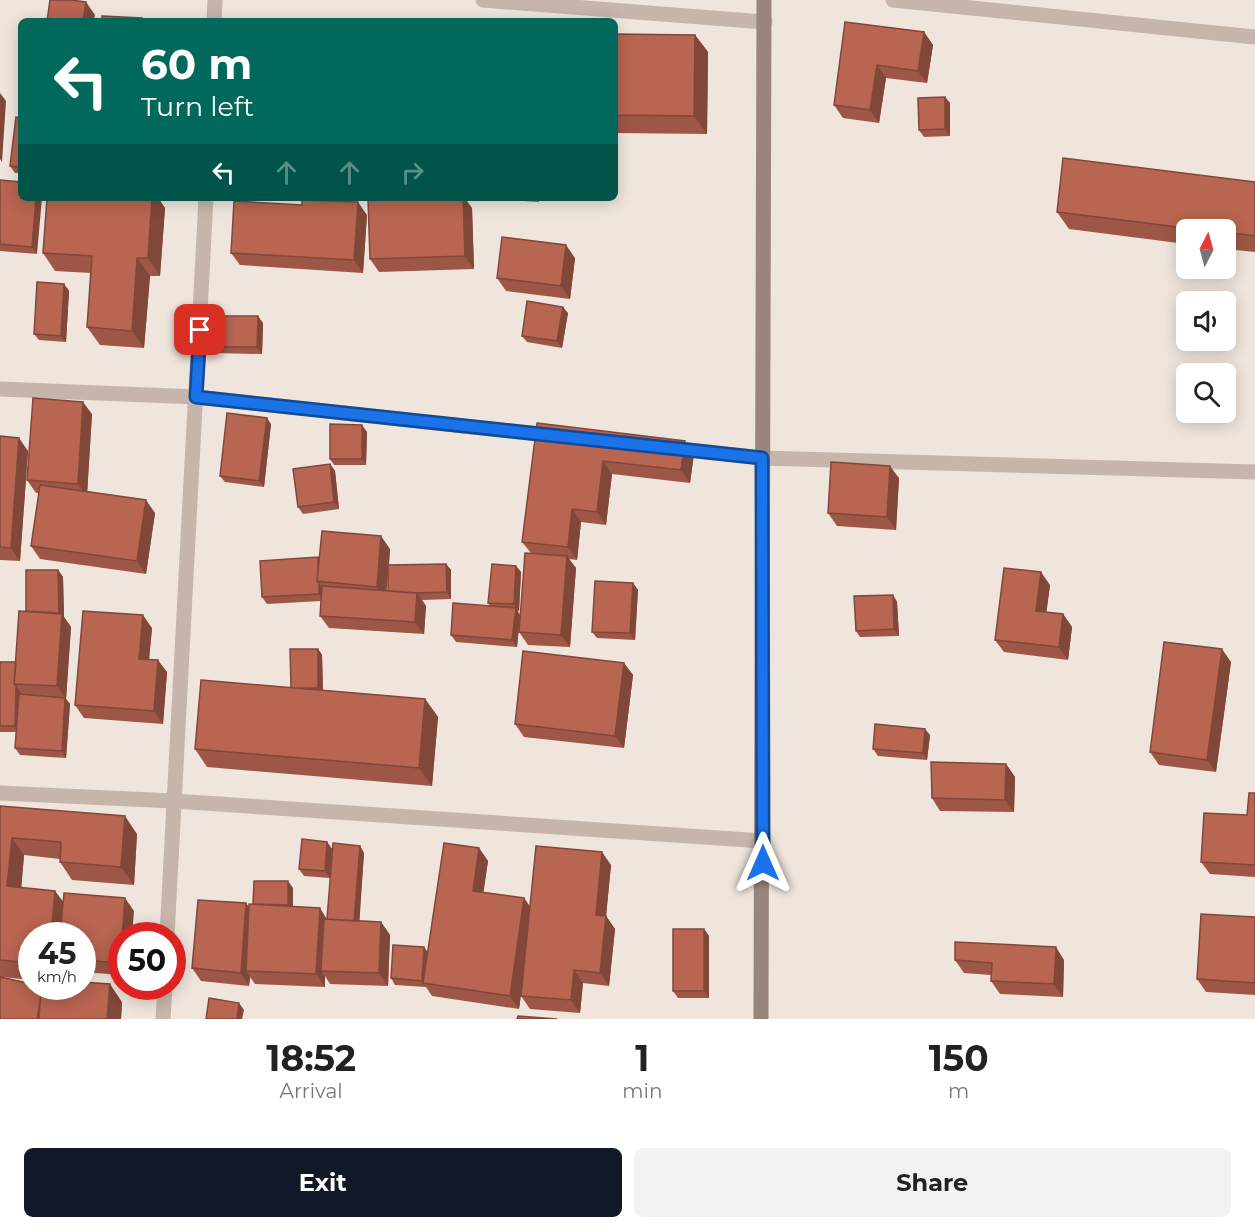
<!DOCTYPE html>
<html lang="en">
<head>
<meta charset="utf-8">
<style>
	:root { --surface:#fff; --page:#f2f2f2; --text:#222; --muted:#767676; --accent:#111827 }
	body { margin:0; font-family:Montserrat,sans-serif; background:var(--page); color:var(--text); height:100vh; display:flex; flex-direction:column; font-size:22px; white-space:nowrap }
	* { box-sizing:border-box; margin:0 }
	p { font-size:20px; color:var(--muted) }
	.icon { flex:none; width:33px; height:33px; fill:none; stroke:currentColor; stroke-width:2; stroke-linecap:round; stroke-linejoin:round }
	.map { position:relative; height:1019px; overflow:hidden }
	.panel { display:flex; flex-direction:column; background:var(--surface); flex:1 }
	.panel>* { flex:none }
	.banner { position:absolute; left:18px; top:18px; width:600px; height:183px; border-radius:9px; box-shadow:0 3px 15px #0003; background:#00695c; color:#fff; overflow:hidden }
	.needle { width:39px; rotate:6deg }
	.buttons { position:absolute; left:1176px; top:219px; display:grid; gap:12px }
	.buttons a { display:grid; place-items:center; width:60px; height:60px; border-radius:9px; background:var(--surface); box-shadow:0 3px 15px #0003; font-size:30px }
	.speed { position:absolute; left:18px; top:922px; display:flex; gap:12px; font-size:30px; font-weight:700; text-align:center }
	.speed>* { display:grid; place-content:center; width:78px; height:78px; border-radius:50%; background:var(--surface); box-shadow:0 3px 15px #0003; line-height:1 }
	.speed small { font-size:15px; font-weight:400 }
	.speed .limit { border:9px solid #d22; background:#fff; color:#111 }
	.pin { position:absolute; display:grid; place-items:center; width:51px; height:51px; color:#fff; margin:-26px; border-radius:12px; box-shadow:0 3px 9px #0006 }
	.me { position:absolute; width:66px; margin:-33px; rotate:0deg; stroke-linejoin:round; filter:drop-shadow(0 0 4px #0008) }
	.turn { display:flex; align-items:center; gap:21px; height:126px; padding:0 24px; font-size:27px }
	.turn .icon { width:78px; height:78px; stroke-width:2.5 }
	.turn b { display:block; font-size:42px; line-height:51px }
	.lanes { display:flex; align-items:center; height:57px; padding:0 24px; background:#0003; justify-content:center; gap:30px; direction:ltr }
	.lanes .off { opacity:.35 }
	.eta { display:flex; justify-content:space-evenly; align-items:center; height:102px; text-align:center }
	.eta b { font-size:36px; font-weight:700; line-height:42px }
	.cta { display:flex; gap:12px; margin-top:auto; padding:12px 24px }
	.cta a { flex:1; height:69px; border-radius:9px; background:var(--accent); color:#fff; font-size:24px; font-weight:700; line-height:69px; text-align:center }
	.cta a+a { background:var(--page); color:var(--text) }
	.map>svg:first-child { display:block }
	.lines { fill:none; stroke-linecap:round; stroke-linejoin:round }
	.street { stroke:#c5b5aa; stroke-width:15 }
	.secondary { stroke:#99857b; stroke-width:15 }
	.wall { fill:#9e5746; fill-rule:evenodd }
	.shaded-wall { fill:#814739 }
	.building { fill:#b86551; stroke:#814739; stroke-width:1.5 }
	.route-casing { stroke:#114b97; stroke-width:15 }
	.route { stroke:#1a73e8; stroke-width:10 }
</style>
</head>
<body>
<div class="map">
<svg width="1255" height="1019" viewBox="0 0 1255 1019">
	<rect width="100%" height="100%" fill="#efe5dc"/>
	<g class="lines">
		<path class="street" d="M483 0 765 22
			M893 0 1255 37
			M214 21 215 0
			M0 389 197 397 556 436
			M672 448 762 458 1255 472
			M0 793 174 801 763 841
			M167 936 206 198
			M163 1019 165 987"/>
		<path class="secondary" d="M761 1019 764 0"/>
	</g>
	<path class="wall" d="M845 22 924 32 933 45 927 83 886 78 879 123 843 118 834 105Z
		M615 34 695 35 708 52 707 134 615 133Z
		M945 97 950 103V136L924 137 919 130Z
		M21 118V173H15L10 166Z
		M0 180 37 254 0 251Z
		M1255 182V252L1226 249V230H1186V244L1069 229 1057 212Z
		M47 198H158L165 208 160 276H150L144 348 100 345 87 327 91 273 55 271 43 253Z
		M477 198H539V202Z
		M472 208 474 269 379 272 370 259Z
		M367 215 363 273 240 265 231 253Z
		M575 258 570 299 506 291 497 278Z
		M64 284 69 291 66 342 39 340 34 334Z
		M568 313 562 348 527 342 522 336Z
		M263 323 262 354 214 353 210 347Z
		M92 414 87 492 155 513 146 574 40 559 31 546 39 493H36L27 480Z
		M537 423 694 454 690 483 612 474 606 525 581 522 577 560 569 559 576 568 570 647 528 645 519 632 531 553 522 542Z
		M271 424 264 487 225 482 220 476Z
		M367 432 366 465H334L330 459Z
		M0 436 28 451 20 561 0 560Z
		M330 464 335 471 339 509 303 514 298 507Z
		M899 478 896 530 837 526 828 513Z
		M390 549 389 565 446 564 451 570V599L422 600 426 606 424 634 329 628 320 616 321 601 267 604 262 597 318 557 319 560ZM388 567V591H386Z
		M516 566 521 572 519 611H517L520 615 517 647 456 642 451 635 490 606 488 603Z
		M58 570 63 577 64 617 71 627 66 699 70 704 66 758 20 755 15 748 16 732H0V662H16L26 611Z
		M633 583 638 590 635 640 597 638 592 632Z
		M1050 585 1046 612 1063 614 1072 627 1068 660 1004 652 995 640Z
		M893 595 897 602 899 636 860 637 856 631Z
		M152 628 149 659 167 672 163 724 84 718 75 705Z
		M318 649 322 655 323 690 425 699 438 717 432 786 207 767 195 749 291 688Z
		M1231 662 1216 772 1159 765 1150 752Z
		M624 663 633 675 624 748 524 737 515 724Z
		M930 735 927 760 878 756 873 749Z
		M1006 764 1015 777 1014 812 940 811 932 798Z
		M1255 793V877L1210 874 1201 862 1247 815Z
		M0 806 137 834 134 885 72 880 60 862V859L24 855 21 888 63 902 134 911 122 936V975L82 972V936H32V980L1 977 122 1002 121 1019H0Z
		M327 842 332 849 330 878 304 876 299 869Z
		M360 846 364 853 359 921 381 922 390 935 388 986 330 984 325 976V987L255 984 250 977 249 986 201 981 192 968 246 903 249 908 253 904 293 888V906L327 919Z
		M479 848 488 861 483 892 524 898 530 907 611 865 606 916 615 929 609 986 583 983 580 1013 530 1009 521 996 523 979 519 1009 432 996 426 987 395 985 391 978 428 952Z
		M1255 917V995L1206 992 1197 979Z
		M704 929 709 936V998H678L673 991Z
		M955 960H1064L1063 997 1000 994 991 981V975L964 973Z"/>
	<path class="shaded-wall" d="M86 2 95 15 94 21H83Z
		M924 32 933 45 927 83 918 71Z
		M695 35 708 52 707 134 694 116Z
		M877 65 886 78 879 123 870 110Z
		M0 93 6 101 2 162 0 159Z
		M945 97 950 103V136L945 129Z
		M36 198H42L37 254 32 247Z
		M152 198H158L165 208 160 276 148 258Z
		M463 198H465L472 208 474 269 465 256Z
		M358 202 367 215 363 273 354 260Z
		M566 245 575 258 570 299 561 286Z
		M137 258 150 276 144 348 132 331Z
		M64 284 69 291 66 342 61 336Z
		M563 307 568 313 562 348 557 341Z
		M258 316 263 323 262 354 257 347Z
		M83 402 92 414 87 496 78 484Z
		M267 418 271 424 264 487 259 481Z
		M362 425 367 432 366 465 362 459Z
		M19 438 28 451 20 561 11 548Z
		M685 441 694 454 690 483 681 470Z
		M603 461 612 474 606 525 597 512Z
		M330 464 335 471 339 509 334 502Z
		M890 466 899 478 896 530 887 517Z
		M146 500 155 513 146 574 137 561Z
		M572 509 581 522 577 560 568 547Z
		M381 536 390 549 386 599 377 587Z
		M567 556 576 568 570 647 561 635Z
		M446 564 451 570V599L447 592Z
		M516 566 521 572 519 611 514 604Z
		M58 570 63 577 64 617 71 627 66 699 70 704 66 758 62 751 65 698 57 686 62 617 59 613Z
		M1041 572 1050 585 1045 624 1036 611Z
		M319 583 324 590V601L319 594Z
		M633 583 638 590 635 640 630 633Z
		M417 593 426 606 424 634 415 622Z
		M893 595 897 602 899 636 894 629Z
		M516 608 520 615 517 647 512 640Z
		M1063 614 1072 627 1068 660 1059 647Z
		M143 615 152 628 148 671 139 659Z
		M318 649 322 655 323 694 318 688Z
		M1222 649 1231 662 1216 772 1207 760Z
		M158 660 167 672 163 724 154 711Z
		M624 663 633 675 624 748 615 736Z
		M16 686 21 693 20 733 15 726Z
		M425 699 438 717 432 786 419 768Z
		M925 729 930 735 927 760 923 753Z
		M1006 764 1015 777 1014 812 1005 800Z
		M125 816 137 834 134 885 121 867Z
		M12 838 24 855 20 904 7 886Z
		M327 842 332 849 330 878 325 871Z
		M360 846 364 853 359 928 354 921Z
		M479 848 488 861 482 903 473 891Z
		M602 852 611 865 606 916 615 929 609 986 600 973 596 915Z
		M288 881 293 888V912L288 905Z
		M55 891 68 908 65 936H51Z
		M125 898 134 911 132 936H122Z
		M524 898 533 911 519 1009 510 996Z
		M246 903 255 916 246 971 250 977 249 986 241 973Z
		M320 908 328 921 321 971 325 976V987L316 974Z
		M381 922 390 935 388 986 379 973Z
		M704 929 709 936V998L704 991Z
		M122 942V966L120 963Z
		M424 947 429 954 424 983 422 981Z
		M1056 947 1064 960 1063 997 1054 984Z
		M574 970 583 983 580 1013 571 1000Z
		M110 984 122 1002 121 1019H107Z
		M239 1003 244 1010 242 1019H237Z"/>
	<path class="building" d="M50 0H71L86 2 83 21H47Z
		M102 16 142 18V21H102Z
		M845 22 924 32 918 71 877 65 870 110 834 105Z
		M615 34 695 35 694 116 615 115Z
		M945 97V129L919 130 918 98Z
		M16 117 21 118V167L10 166Z
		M1063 158 1255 182V236L1226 232V230H1202L1057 212Z
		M0 180 21 182V198H36L32 247 0 244Z
		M47 198H152L148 258H137L132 331 87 327 92 256 43 253Z
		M400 198H463L465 256 370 259 368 199Z
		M302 200 358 202 354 260 231 253 234 201 302 205Z
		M502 237 566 245 561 286 497 278Z
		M37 282 64 284 61 336 34 334Z
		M527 301 563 307 557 341 522 336Z
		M210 316H258L257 347H210Z
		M33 398 83 402 78 484 27 480Z
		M227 413 267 418 259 481 220 476Z
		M537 423 685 441 681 470 603 461 597 512 572 509 568 547 522 542Z
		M330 424 362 425V459H330Z
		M0 436 19 438 11 548 0 547Z
		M831 462 890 466 887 517 828 513Z
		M330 464 334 502 298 507 293 469Z
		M40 485 146 500 137 561 31 546Z
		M322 531 381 536 377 587 317 581Z
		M525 553 567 556 561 635 519 632Z
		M318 557V570L317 581 319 583V594L262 597 260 561Z
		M446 564 447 592 414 593 388 591V565Z
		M492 564 516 566 514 604 488 603Z
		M1004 568 1041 572 1036 611 1063 614 1059 647 995 640Z
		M26 570H58L59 613 26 611Z
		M595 581 633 583 630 633 592 632Z
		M322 586 417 593 415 622 320 616Z
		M893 595 894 629 856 631 854 596Z
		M453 603 516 608 512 640 451 635Z
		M19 611 62 614 57 686 14 684Z
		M83 611 143 615 139 659 158 660 154 711 75 705Z
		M1164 642 1222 649 1207 760 1150 752Z
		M290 649H318V688H291Z
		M523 651 624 663 615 736 515 724Z
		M0 662H16L14 684 16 686 15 726H0Z
		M201 680 425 699 419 768 195 749Z
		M19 694 65 698 62 751 15 748Z
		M875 724 925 729 923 753 873 749Z
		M931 762 1006 764 1005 800 932 798Z
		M1249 793H1255V865L1201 862 1204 813 1247 815Z
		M0 806 125 816 121 867 60 862 61 842 12 838 7 886 55 891 51 936H32V963L0 960Z
		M302 839 327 842 325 871 299 869Z
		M333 843 360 846 354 921 327 919Z
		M444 843 479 848 473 891 524 898 510 996 423 983Z
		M536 846 602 852 596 915 606 916 600 973 574 970 571 1000 521 996Z
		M254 881H288V905L253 904Z
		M64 893 125 898 120 963 82 960V936H60Z
		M198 900 246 903 241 973 192 968Z
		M249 904 320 908 316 974 246 971Z
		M1201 914 1255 917V983L1197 979Z
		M324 919 381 922 379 973 321 971Z
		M673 929H704V991H673Z
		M955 942 1056 947 1054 984 991 981 992 963 955 960Z
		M393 945 424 947 422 981 391 978Z
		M0 977 32 984V987H41L40 1002 37 1019H0Z
		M82 982 110 984 107 1019H39L41 987H82Z
		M209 998 239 1003 237 1019H206Z
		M518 1016 557 1019H517Z"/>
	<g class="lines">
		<defs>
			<path id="route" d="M200 330 196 397 762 458 763 863"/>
		</defs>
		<use href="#route" class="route-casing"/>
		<use href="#route" class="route"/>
	</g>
</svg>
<div class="buttons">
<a><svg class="needle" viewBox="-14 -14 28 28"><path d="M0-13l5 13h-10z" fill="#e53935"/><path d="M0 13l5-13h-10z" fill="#767676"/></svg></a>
<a><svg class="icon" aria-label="sound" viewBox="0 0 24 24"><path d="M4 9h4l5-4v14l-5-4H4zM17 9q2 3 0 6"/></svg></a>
<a><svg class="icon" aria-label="search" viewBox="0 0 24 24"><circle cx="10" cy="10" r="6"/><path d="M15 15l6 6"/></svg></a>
</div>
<div class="speed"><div>45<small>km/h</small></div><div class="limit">50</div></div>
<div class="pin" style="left:200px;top:330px;background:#d93025"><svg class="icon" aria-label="arrive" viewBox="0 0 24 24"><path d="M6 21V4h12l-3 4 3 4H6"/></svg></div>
<svg class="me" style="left:763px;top:863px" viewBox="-20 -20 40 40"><path d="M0-17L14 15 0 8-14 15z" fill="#1a73e8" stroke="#fff" stroke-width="4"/></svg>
<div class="banner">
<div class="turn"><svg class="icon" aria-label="left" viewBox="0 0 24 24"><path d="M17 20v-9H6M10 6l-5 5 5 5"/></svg><div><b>60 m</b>Turn left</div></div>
<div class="lanes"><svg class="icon" aria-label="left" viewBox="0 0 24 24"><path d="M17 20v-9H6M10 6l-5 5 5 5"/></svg><svg class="icon off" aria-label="ahead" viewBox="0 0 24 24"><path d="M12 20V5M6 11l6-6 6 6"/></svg><svg class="icon off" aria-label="ahead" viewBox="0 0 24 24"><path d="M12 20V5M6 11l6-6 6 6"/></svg><svg class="icon off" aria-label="right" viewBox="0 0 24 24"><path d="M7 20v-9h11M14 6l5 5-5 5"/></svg></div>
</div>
</div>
<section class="panel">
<div class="eta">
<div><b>18:52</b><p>Arrival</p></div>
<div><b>1</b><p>min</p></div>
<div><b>150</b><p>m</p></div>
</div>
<div class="cta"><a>Exit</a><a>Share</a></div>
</section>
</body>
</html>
